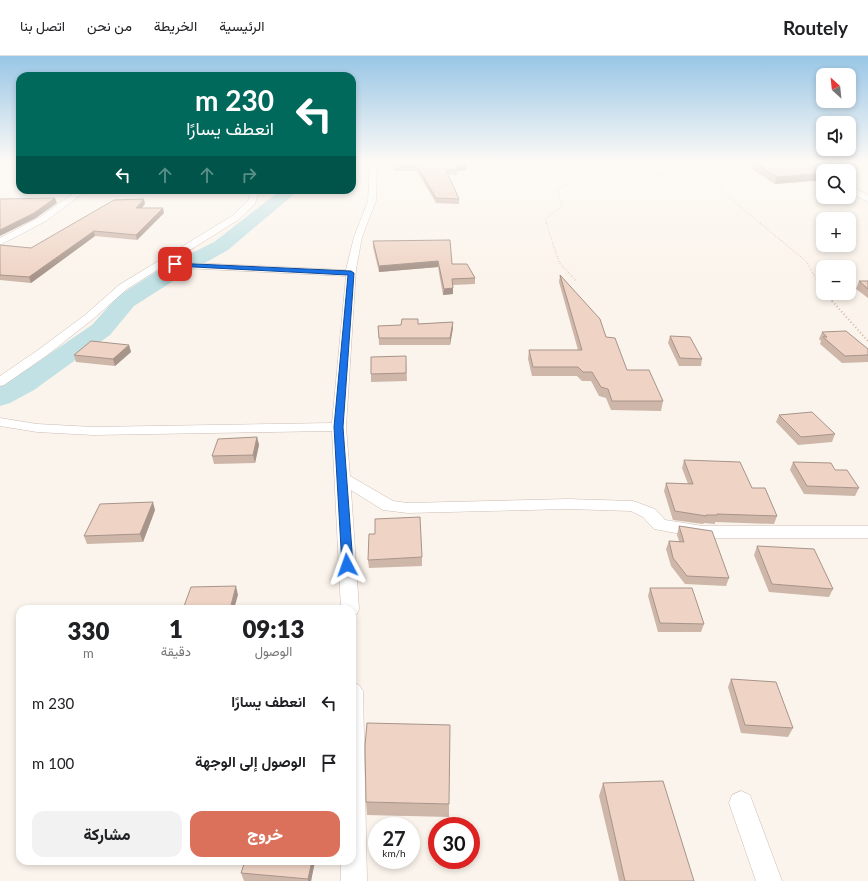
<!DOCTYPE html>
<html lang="ar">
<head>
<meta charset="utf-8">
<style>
	:root { --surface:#fff; --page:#f2f2f2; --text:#202124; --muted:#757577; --line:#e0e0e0; --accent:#db715b }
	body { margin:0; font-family:Lato,Vazirmatn,sans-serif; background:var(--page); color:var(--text); direction:rtl; height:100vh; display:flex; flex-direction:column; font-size:15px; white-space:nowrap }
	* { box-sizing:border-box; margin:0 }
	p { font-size:13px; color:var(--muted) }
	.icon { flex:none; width:22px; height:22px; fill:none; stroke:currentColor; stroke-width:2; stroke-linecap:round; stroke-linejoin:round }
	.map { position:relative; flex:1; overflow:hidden; direction:ltr }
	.panel { position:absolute; left:16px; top:549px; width:340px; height:260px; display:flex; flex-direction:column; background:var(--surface); border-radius:12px; box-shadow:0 2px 6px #0003; direction:rtl }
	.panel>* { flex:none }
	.hud { position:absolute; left:16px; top:16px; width:340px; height:122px; border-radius:12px; box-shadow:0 2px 6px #0003; direction:rtl; background:#00695c; color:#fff; overflow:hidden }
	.needle { width:26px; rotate:333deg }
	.buttons { position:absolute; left:816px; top:12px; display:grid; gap:8px }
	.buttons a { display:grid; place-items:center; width:40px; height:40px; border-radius:8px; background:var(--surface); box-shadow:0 2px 6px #0003; font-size:20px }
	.speed { position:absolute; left:368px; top:761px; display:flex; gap:8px; font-size:20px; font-weight:700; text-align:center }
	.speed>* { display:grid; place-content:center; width:52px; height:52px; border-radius:50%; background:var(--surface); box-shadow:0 2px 6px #0003; line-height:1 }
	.speed small { font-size:10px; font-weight:400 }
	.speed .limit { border:6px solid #d22; background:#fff; color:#111 }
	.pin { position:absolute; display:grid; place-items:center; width:34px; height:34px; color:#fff; margin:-17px; border-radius:8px; box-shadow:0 2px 6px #0006 }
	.me { position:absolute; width:44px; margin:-22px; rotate:356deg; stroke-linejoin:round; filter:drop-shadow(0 0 3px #0008) }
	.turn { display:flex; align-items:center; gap:14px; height:84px; padding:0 16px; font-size:18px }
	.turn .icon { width:52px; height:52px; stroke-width:2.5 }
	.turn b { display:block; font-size:28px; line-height:34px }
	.lanes { display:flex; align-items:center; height:38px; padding:0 16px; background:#0003; justify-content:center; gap:20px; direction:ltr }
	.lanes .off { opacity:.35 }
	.eta { display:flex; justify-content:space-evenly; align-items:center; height:68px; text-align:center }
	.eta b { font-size:24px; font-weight:800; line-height:28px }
	.cta { display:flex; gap:8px; margin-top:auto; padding:8px 16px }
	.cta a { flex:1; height:46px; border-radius:12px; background:var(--accent); color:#fff; font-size:16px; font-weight:800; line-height:46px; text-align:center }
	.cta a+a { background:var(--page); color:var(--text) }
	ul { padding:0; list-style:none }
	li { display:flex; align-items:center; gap:12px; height:60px; padding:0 16px }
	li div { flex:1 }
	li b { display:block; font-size:15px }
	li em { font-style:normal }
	header { display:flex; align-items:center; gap:24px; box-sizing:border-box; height:56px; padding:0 20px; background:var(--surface); border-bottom:1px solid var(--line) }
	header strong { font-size:19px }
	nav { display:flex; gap:22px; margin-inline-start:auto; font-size:14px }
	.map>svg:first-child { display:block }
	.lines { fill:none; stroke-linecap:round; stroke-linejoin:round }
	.river { fill:#c1e1e4; fill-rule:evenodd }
	.minor-casing { stroke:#cdbcb2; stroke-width:1 }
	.tertiary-casing { stroke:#cdbcb2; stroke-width:1 }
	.path-far2 { stroke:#d4b7a8; stroke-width:1; stroke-dasharray:0.5 1.5; stroke-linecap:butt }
	.path-far1 { stroke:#d4b7a8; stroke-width:1.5; stroke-dasharray:0.5 2; stroke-linecap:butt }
	.path { stroke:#d4b7a8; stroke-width:2; stroke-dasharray:1 2.5; stroke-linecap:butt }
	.minor { fill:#fff; fill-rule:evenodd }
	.tertiary { fill:#fff; fill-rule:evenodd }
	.wall { fill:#ceb6a9 }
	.shaded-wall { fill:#a7948a }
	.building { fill:#efd4c5; stroke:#a7948a }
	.route { fill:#1a73e8; stroke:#114b97 }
</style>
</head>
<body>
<header>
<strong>Routely</strong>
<nav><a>الرئيسية</a><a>الخريطة</a><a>من نحن</a><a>اتصل بنا</a></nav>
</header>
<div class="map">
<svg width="868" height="825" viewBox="0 0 868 825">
	<rect width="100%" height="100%" fill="#fbf4ec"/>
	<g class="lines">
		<path class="river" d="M281 134H299L228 194 178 222 134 250 110 279 34 334 10 347 0 350V329L14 322 92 269 118 240 162 212 214 186Z"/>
		<defs>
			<path id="minor" d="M370 105H376V145L362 181 356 213 346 371 350 420 393 445 408 447 568 443 633 445 655 453 665 464 703 470H868V482H703L654 473 643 461 631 455 568 453 408 457 383 454 351 434 359 553 357 558 352 559V553H341L332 375 93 379 37 376 0 370V362L37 368 93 371 332 367 346 220 162 211 127 233 93 263 46 300 4 329 0 330V320L38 294 85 259 119 229 232 160 248 145 251 134H259L255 148 238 164 171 206 346 214 354 181 368 145Z
				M78 134H87L46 165 0 189V182L40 161Z
				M352 626 359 629 363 635 367 825H341V805H352Z
				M741 735 750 739 782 825H756L729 747 732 739Z"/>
			<path id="tertiary" d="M849 129 868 139V146L849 136Z"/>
		</defs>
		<use href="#minor" class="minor-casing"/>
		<use href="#tertiary" class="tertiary-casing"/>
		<path class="path-far2" d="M682 105 696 114 761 168
			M696 114 743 113
			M547 168 545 163 562 150 557 133 591 119 612 121 673 119 708 124"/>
		<path class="path-far1" d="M546 167 559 206 576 225
			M760 167 806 205 823 235
			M825 237 833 246"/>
		<path class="path" d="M832 245 868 285"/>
		<use href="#minor" class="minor"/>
		<use href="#tertiary" class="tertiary"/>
	</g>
	<path class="wall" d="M392 105H465L467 114 457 115V119L448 118 459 143V148L436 147 417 115H394Z
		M752 105 823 116V124L775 128 750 112Z
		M860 105H868V109Z
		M145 148 142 152 164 157 137 184 95 180 31 227 0 224V189L31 192Z
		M373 185 452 208 475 222V228L453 229V238L443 239 438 211 379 216 373 191Z
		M560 219 606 281 627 314 663 345 661 355 611 354 606 342 599 340 591 325H582L577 320H532L528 303 529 294H578L559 226Z
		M859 225H868V242L856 233Z
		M453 266V272L450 289H379L378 270Z
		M822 276 868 293V306L842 307 820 288 821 285 819 283Z
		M670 280 702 303 701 310H679L668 287Z
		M129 289 131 296 115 310 76 306 74 299Z
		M406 300 407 325 371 326V318Z
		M779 359 835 378 832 386 798 389 776 366Z
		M257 381 259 389 255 407 214 408 212 400Z
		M684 404 752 432 777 460 774 468 715 466V468L704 467 703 468 673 464 664 435 666 427 688 428 682 412Z
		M793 406 835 414 859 432 855 440 804 438 790 414Z
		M155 454 143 486 87 488 84 480Z
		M679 470 729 522 726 530 685 528 671 510 666 493 669 485H679L677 479Z
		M757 490 833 533 829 541 769 536 754 499Z
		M422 501V510L369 512 368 504Z
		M650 532 704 568 701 576H658L648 540Z
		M731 623 793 672 788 681 741 677 728 631Z
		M603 727 694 825H619L599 740Z
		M366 746 449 748V761L367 759Z
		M315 805 311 825H244L241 817Z"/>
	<path class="shaded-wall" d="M467 109V114L457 115V119V111Z
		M823 117V124L775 128 777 121Z
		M55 142 57 147 36 162 0 180V174Z
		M144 143 145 148 137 157 136 152Z
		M163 152 164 157 137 184 136 179Z
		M94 175 95 180 31 227 29 221Z
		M438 205V211L379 216V210Z
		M453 232V238L443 239 444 233Z
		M453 266V272L450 289V282Z
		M129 289 131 296 115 310 113 303Z
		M257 381 259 389 255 407 253 399Z
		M153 446 155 454 143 486 140 478Z
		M236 530 238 539 234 553H230Z
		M312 805H315L311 825H308V823Z"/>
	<path class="building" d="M393 105H465L467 109 457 111V114H446L459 143 436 142 417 110H394Z
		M752 105H802L823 116V117L777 121Z
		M55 142 34 157 0 174V143Z
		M144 143 136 152H163L136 179 94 175 29 221 0 219V189L31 192 114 144Z
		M450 184 452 208H467L475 222 452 223 453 232 444 233 438 205 379 210 373 185Z
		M560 219 600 263 606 281 615 282 627 314H649L663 345H612L608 333 601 331 592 316H583L578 311H533L529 294H582Z
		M859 225H868V233Z
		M402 263H418V268L453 266 450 282H379L378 270 401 269Z
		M846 275 868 293V299L845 300 823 281H827L822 276Z
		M670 280 690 281 702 303 680 302Z
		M91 285 129 289 113 303 74 299Z
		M406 300V317L371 318V301Z
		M812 356 835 378 801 381 779 359Z
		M257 381 253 399 212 400 218 383Z
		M684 404 740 406 752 432H765L777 460 717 458V459H706V460L675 455 666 427 693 428Z
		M793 406 831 407 835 414H847L859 432 807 430Z
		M153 446 140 478 84 480 100 448Z
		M420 461 422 501 368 504 369 478H375V463Z
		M679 470 712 475 729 522 687 520 673 502 669 485 684 486Z
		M757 490 814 493 833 533 772 528Z
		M236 530 230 553H183L191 531Z
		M650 532H692L704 568 660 567Z
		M731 623 776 626 793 672 745 669Z
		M367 667 450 669 449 748 366 746 365 690Z
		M663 725 694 825H625L603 727Z
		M245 805H312L308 823 241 817Z"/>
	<linearGradient id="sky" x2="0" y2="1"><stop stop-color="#98c6e6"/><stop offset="0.48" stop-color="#fdfaf6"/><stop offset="1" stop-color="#fdfaf6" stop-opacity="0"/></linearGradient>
	<rect width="868" height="220" fill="url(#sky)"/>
	<path class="route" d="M173 207 351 215 354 217 343 371 353 509 351 512H344L342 509 334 371 348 219 175 210 172 208Z"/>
</svg>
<div class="buttons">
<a><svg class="needle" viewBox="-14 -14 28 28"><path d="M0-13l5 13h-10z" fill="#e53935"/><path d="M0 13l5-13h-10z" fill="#757577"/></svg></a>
<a><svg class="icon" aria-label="sound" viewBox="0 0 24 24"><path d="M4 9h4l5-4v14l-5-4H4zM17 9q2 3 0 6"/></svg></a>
<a><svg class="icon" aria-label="search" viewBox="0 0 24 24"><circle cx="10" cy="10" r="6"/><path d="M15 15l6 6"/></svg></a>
<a>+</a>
<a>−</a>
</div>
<div class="speed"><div>27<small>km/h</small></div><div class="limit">30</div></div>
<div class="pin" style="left:175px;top:208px;background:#d93025"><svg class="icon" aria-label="arrive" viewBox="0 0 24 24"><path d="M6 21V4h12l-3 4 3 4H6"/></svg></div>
<svg class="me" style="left:347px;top:509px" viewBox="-20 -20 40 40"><path d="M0-17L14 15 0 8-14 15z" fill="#1a73e8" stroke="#fff" stroke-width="4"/></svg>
<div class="hud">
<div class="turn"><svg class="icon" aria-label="left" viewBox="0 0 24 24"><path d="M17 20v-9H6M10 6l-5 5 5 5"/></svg><div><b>230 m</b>انعطف يسارًا</div></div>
<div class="lanes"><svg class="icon" aria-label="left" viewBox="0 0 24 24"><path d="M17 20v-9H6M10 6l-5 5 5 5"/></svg><svg class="icon off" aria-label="ahead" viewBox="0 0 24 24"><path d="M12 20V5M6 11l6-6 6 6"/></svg><svg class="icon off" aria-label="ahead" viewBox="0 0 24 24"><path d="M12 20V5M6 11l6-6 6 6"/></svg><svg class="icon off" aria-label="right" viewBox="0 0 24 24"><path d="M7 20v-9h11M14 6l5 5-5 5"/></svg></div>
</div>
<section class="panel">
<div class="eta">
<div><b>09:13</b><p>الوصول</p></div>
<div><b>1</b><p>دقيقة</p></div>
<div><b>330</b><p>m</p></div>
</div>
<ul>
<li><svg class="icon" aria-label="left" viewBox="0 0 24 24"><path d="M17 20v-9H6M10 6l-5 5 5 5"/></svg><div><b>انعطف يسارًا</b></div><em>230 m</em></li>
<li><svg class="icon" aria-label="arrive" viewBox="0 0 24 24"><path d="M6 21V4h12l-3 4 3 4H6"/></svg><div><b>الوصول إلى الوجهة</b></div><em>100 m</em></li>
</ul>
<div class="cta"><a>خروج</a><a>مشاركة</a></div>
</section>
</div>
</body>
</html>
